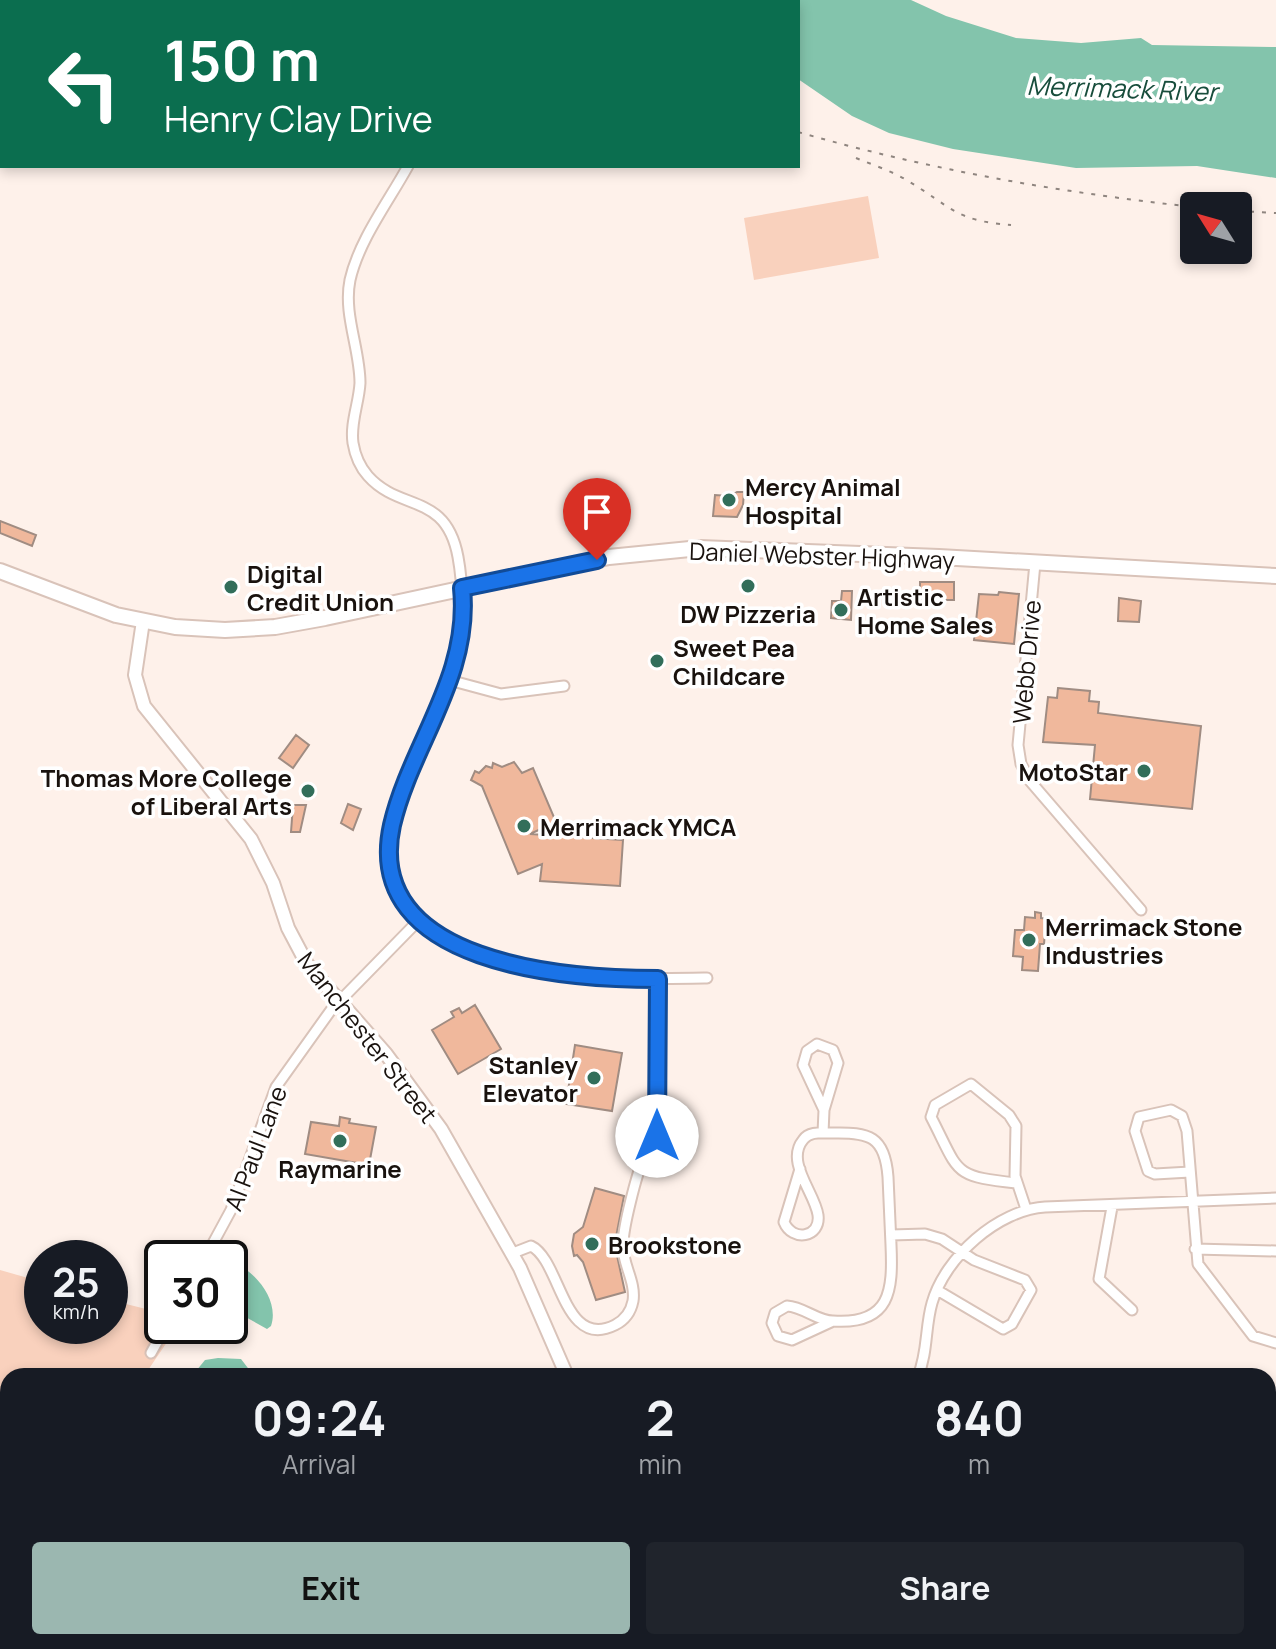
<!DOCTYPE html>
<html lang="en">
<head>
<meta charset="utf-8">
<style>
	:root { --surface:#171b24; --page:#20242c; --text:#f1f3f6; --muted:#9ea1a6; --accent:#9bb7b0 }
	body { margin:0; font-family:Manrope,sans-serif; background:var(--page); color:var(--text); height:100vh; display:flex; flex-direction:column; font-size:30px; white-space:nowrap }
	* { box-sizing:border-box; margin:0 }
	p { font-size:26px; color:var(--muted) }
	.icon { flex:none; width:44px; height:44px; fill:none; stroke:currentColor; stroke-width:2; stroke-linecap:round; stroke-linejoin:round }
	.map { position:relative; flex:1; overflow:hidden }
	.side { position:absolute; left:0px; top:1368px; width:1276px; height:282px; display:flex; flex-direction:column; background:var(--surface); border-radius:24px 24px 0 0; box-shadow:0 4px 12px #0003 }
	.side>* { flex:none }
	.banner { position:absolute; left:0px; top:0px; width:800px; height:168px; box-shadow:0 4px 12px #0003; background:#0b6e4f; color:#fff; overflow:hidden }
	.needle { width:52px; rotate:307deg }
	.buttons { position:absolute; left:1180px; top:192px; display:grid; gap:16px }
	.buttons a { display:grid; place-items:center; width:72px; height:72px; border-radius:8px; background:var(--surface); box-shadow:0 4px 12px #0003; font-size:40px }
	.speed { position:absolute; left:24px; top:1240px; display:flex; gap:16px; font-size:40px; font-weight:700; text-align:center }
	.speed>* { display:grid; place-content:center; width:104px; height:104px; border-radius:50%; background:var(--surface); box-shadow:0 4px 12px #0003; line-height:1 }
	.speed small { font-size:20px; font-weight:400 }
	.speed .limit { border:4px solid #111; border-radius:12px; background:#fff; color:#111 }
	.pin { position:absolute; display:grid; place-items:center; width:68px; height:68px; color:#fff; margin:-82px -34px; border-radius:50% 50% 50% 0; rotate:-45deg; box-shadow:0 0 8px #0007 }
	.pin .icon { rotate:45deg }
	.me { position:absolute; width:88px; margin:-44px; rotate:0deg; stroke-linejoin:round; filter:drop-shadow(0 0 6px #0008) }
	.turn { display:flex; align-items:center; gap:28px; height:168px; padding:0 32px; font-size:36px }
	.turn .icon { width:104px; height:104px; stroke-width:2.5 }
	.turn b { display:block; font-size:56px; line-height:68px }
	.eta { display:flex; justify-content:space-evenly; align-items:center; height:136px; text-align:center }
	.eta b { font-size:48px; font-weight:700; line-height:56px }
	.action { display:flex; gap:16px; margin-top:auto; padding:16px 32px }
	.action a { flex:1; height:92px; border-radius:8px; background:var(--accent); color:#111; font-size:32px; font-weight:700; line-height:92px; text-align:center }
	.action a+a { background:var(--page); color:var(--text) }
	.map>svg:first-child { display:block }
	.green { fill:#f9d1bd }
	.water { fill:#83c4ac }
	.building { fill:#f0b89c; stroke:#a08c82; stroke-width:2 }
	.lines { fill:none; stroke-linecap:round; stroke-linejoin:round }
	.street-casing { stroke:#d9c3b9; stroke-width:13 }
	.secondary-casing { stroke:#d9c3b9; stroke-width:16 }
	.primary-casing { stroke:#d9c3b9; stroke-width:18 }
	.street { stroke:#fff; stroke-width:9 }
	.secondary { stroke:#fff; stroke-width:12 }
	.primary { stroke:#fff; stroke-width:14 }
	.rail { stroke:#8f857f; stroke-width:2; stroke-dasharray:4 8; stroke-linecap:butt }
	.route-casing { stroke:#114b97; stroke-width:20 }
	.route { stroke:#1a73e8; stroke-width:14 }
	.poi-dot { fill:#326e5a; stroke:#fff; stroke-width:3 }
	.labels { text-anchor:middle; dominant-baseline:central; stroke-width:7; stroke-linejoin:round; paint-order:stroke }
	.poi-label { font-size:24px; font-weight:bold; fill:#19120e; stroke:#fff; text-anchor:start }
	.street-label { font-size:24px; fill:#19120e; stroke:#fff }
	.water-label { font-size:26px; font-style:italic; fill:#184d3c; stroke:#fff }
</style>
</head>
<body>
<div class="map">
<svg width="1276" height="1649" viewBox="0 0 1276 1649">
	<rect width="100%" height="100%" fill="#fef1ea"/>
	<path class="green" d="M868 196 879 258 754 280 744 218Z
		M0 1270 42 1282V1326H110V1300L162 1313V1326H178L144 1376H8V1567L0 1571Z"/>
	<path class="water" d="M701 0H911L946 16 1016 38 1081 43 1141 38 1152 45 1276 47V178L1197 166 1076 168 953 149 889 133 852 116 798 79V2Z
		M230 1261C254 1269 280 1300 271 1326L267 1329 242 1315 230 1303Z
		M218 1358 241 1359 254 1376H192L205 1360Z
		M0 1474 8 1477V1549L0 1552Z
		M8 1604V1642H105L102 1649H0V1605Z"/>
	<path class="building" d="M737 492H744L743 505 737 517 713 516 715 495 730 496Z
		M0 521 36 535 32 546 0 533Z
		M920 582H954V600H920Z
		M842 591H852L851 620 831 618 832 601H841Z
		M999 592 1019 594 1014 644 974 640 979 594 998 595Z
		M1119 598 1141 601 1139 622 1118 621Z
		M1058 688 1090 691 1089 701 1099 702 1098 713 1201 726 1192 809 1090 799 1095 745 1043 742 1048 697 1057 698Z
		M296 735 309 745 293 768 279 758Z
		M514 762 522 773 533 768 556 822 530 834 623 840 620 886 540 881 542 864 518 874 482 786 471 780 475 771 479 773 486 766 492 768 493 763 502 767Z
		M348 804 361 809 353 830 341 823Z
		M293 805H306L300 832H291Z
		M1035 912 1041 913V918L1050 919 1049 932H1045L1044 944H1040L1038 971 1022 970 1023 957 1013 956 1015 930H1024L1025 917 1035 918Z
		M475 1005 501 1049 458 1074 432 1030 454 1017 451 1012 459 1008 462 1013Z
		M575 1045 622 1053 612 1111 566 1104Z
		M340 1117 350 1119 349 1123 376 1127 369 1165 305 1154 311 1122 339 1126Z
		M595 1188 624 1196 616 1237 611 1236V1252L616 1251 625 1292 596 1300 583 1262 577 1255 574 1256 572 1246 574 1234 583 1227Z"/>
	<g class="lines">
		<defs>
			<path id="street" d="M408 166C389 201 359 240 350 280 343 314 360 349 360 383 359 403 350 423 353 443 355 455 360 467 368 476 400 512 446 492 458 557 477 661 423 730 392 825 368 986 603 980 707 978
				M1035 563 1018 745 1021 764 1030 781 1141 910
				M449 680 501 694 564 686
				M823 1133 824 1110 803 1065 807 1051 817 1044 833 1050 838 1063 824 1110
				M800 1169 784 1222C792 1242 821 1238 818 1215 815 1193 785 1162 803 1140 809 1131 822 1133 832 1133 869 1132 885 1136 888 1177 889 1200 890 1222 891 1245 893 1290 891 1325 833 1321 817 1321 804 1307 787 1306L775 1313 772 1323 778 1336 792 1340 831 1322
				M1190 1172 1155 1174 1148 1171 1135 1131 1139 1117 1171 1110 1182 1116 1187 1131 1198 1264 1253 1336 1276 1343
				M1016 1183C951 1176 960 1173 931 1117L935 1105 971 1084 1009 1115 1016 1126 1015 1176 1026 1209
				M1112 1207 1099 1279 1132 1310
				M891 1235 925 1234 942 1239 974 1260 1025 1280 1031 1290 1012 1324 1003 1329 937 1290
				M1195 1249 1276 1251
				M513 1253 531 1246C561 1260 563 1351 615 1325 625 1320 631 1311 633 1301 636 1282 623 1265 623 1247 622 1230 637 1173 644 1157 648 1149 654 1144 657 1136L658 979
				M205 1258 231 1210 276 1087 331 1010 419 920
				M151 1353 166 1326
				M918 1376C928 1352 925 1327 932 1303 945 1257 998 1210 1045 1207L1276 1198
				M803 1642 809 1649
				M705 1649 709 1642
				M1039 1649V1642
				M1049 1649V1642"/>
			<path id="secondary" d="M143 621 135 675 144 706 251 839 273 883 288 928 307 964 386 1054 441 1129 520 1268 567 1376
				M1115 1642 1133 1649"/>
			<path id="primary" d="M0 571 116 615 175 627 225 630 275 627 325 618 609 557 700 548 939 557 1276 576"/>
		</defs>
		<use href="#street" class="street-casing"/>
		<use href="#secondary" class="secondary-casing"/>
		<use href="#primary" class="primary-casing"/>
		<use href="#street" class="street"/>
		<use href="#secondary" class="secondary"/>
		<use href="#primary" class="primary"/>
		<path class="rail" d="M355 0 362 2
			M798 132C931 170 1057 192 1194 207
			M856 158C873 165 892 171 908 181 952 207 955 221 1011 225
			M1238 211 1276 213"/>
	</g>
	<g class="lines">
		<defs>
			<path id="route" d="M597 560 462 588C471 677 411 744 392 825 361 965 568 979 658 979L657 1136"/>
		</defs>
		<use href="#route" class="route-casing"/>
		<use href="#route" class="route"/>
	</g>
	<g class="poi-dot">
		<circle cx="729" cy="500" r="8"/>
		<circle cx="748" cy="586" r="8"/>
		<circle cx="231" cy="587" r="8"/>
		<circle cx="841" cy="610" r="8"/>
		<circle cx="657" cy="661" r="8"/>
		<circle cx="1144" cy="771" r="8"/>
		<circle cx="308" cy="791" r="8"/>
		<circle cx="524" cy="826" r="8"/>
		<circle cx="1029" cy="940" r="8"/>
		<circle cx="594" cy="1078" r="8"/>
		<circle cx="340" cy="1141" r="8"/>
		<circle cx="592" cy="1244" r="8"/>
	</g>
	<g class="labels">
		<g class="poi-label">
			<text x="745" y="486">Mercy Animal<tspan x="745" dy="28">Hospital</tspan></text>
			<text x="247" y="573">Digital<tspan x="247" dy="28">Credit Union</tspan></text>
			<text x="857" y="596">Artistic<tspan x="857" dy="28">Home Sales</tspan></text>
			<text x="748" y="613" text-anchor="middle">DW Pizzeria</text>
			<text x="673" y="647">Sweet Pea<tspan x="673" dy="28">Childcare</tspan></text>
			<text x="1128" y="771" text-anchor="end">MotoStar</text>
			<text x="292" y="777" text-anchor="end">Thomas More College<tspan x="292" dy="28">of Liberal Arts</tspan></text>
			<text x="540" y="826">Merrimack YMCA</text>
			<text x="1045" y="926">Merrimack Stone<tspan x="1045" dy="28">Industries</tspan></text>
			<text x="578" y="1064" text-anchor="end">Stanley<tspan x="578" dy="28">Elevator</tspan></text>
			<text x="340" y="1168" text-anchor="middle">Raymarine</text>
			<text x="608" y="1244">Brookstone</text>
		</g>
		<g class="street-label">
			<text transform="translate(822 555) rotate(2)">Daniel Webster Highway</text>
			<text transform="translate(1026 662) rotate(-85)">Webb Drive</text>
			<text transform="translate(368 1037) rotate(52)">Manchester Street</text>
			<text transform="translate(255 1148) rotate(-69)">Al Paul Lane</text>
		</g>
		<g class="water-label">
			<text transform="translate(1122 88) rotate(2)">Merrimack River</text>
		</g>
	</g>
</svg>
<div class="buttons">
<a><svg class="needle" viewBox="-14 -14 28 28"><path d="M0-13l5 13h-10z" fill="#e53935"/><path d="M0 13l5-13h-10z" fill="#9ea1a6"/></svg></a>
</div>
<div class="speed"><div>25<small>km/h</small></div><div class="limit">30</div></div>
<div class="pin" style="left:597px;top:560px;background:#d93025"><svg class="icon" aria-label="arrive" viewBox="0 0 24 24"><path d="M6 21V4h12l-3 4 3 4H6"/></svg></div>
<svg class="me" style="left:657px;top:1136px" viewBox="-20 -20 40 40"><circle r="19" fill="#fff"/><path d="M0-13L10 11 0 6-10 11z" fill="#1a73e8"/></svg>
<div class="banner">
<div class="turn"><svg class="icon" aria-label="left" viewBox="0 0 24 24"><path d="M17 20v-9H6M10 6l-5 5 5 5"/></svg><div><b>150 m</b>Henry Clay Drive</div></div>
</div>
<section class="side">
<div class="eta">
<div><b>09:24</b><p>Arrival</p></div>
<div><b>2</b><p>min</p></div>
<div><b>840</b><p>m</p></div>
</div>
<div class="action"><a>Exit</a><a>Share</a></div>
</section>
</div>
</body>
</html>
